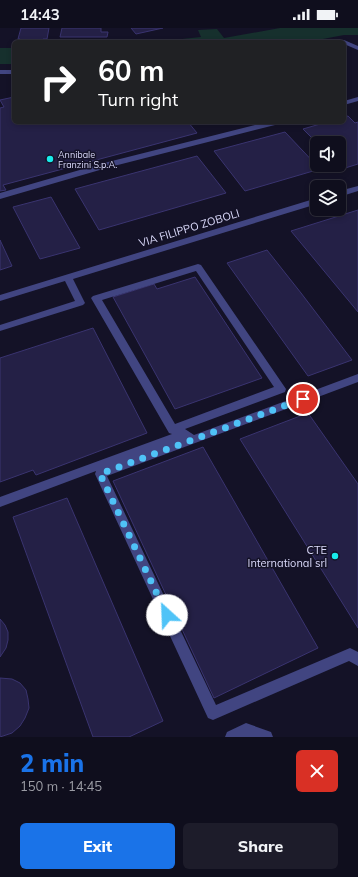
<!DOCTYPE html>
<html lang="en">
<head>
<meta charset="utf-8">
<style>
	:root { --surface:#0f0e1d; --page:#1d1c2a; --text:#f1f3f6; --muted:#9b9ca4; --line:#2f2e3b; --accent:#1a73e8 }
	body { margin:0; font-family:Mulish,sans-serif; background:var(--page); color:var(--text); height:100vh; display:flex; flex-direction:column; font-size:15px; white-space:nowrap }
	* { box-sizing:border-box; margin:0 }
	p { font-size:13px; color:var(--muted) }
	.icon { flex:none; width:22px; height:22px; fill:none; stroke:currentColor; stroke-width:2; stroke-linecap:round; stroke-linejoin:round }
	.map { position:relative; height:709px; overflow:hidden }
	.side { display:flex; flex-direction:column; background:var(--surface); flex:1 }
	.side>* { flex:none }
	.guide { position:absolute; left:12px; top:12px; width:334px; height:84px; border-radius:6px; box-shadow:0 2px 6px #0003,0 0 0 1px var(--line); background:#202124; color:#fff; overflow:hidden }
	.tools { position:absolute; left:310px; top:108px; display:grid; gap:8px }
	.tools a { display:grid; place-items:center; width:36px; height:36px; border-radius:6px; background:var(--surface); box-shadow:0 2px 6px #0003,0 0 0 1px var(--line); font-size:20px }
	.pin { position:absolute; display:grid; place-items:center; width:34px; height:34px; color:#fff; margin:-17px; border:2px solid #fff; border-radius:50%; box-shadow:0 1px 4px #0007 }
	.me { position:absolute; width:44px; margin:-22px; rotate:335deg; stroke-linejoin:round; filter:drop-shadow(0 0 3px #0008) }
	.turn { display:flex; align-items:center; gap:14px; height:84px; padding:0 20px; font-size:18px }
	.turn .icon { width:52px; height:52px; stroke-width:2.5 }
	.turn b { display:block; font-size:28px; line-height:34px }
	.round { display:grid; place-items:center; flex:none; width:42px; height:42px; border-radius:6px; background:var(--page) }
	.headline { display:flex; align-items:center; justify-content:space-between; height:68px; padding:0 20px }
	h1 { font-size:24px; font-weight:800; line-height:30px; color:var(--accent) }
	.button { display:flex; gap:8px; margin-top:auto; padding:8px 20px }
	.button a { flex:1; height:46px; border-radius:6px; background:var(--accent); color:#fff; font-size:16px; font-weight:800; line-height:46px; text-align:center }
	.button a+a { background:var(--page); color:var(--text) }
	.status { display:flex; justify-content:space-between; align-items:center; height:28px; padding:0 20px; background:var(--surface); direction:ltr }
	.status svg { height:11px; fill:currentColor }
	.map>svg:first-child { display:block }
	.green { fill:#16302d }
	.building { fill:#242046; stroke:#3a3470 }
	.lines { fill:none; stroke-linecap:round; stroke-linejoin:round }
	.minor { fill:#414581; fill-rule:evenodd }
	.route { stroke:#4fc3f7; stroke-width:7; stroke-dasharray:0 12.6 }
	.poi-dot { fill:#18ebeb; stroke:#141227; stroke-width:1.5 }
	.labels { text-anchor:middle; dominant-baseline:central; stroke-width:3; stroke-linejoin:round; paint-order:stroke }
	.far-poi-label { font-size:9px; fill:#dcdbfc; stroke:#141227; text-anchor:start }
	.street-label { font-size:11px; fill:#dcdbfc; stroke:#141227 }
	.poi-label { font-size:11px; fill:#dcdbfc; stroke:#141227; text-anchor:end }
</style>
</head>
<body>
<div class="status"><b>14:43</b><svg viewBox="0 0 49 12"><path d="M0 12V9h3v3zM5 12V6h3v6zM10 12V3h3v9zM15 12V0h3v12zM26 1h20v11H26zM47 4h2v5h-2z"/></svg></div>
<div class="map">
<svg width="358" height="709" viewBox="0 0 358 709">
	<rect width="100%" height="100%" fill="#141227"/>
	<path class="green" d="M280 0H358V7H344L307 14H154L201 9 198 2 217 1 224 10Z
		M0 20H14V36H0Z"/>
	<path class="building" d="M21 0H49L47 11H43L42 14 19 13 20 11H18Z
		M62 0H101V4H108L107 9H60Z
		M131 0H163L136 6Z
		M14 69V94H188L197 105 3 157 6 162 0 163V80L4 79 0 72Z
		M348 88 355 95 358 94V136L342 141 339 137V115H317L303 101 327 94H344V89Z
		M285 104 320 141 245 163 214 123Z
		M197 128 226 165 99 202 75 161Z
		M51 169 80 220 40 231 13 179Z
		M358 182V284L291 203Z
		M0 212 12 238 0 242Z
		M267 222 301 265 352 332 308 348 227 235Z
		M195 249 262 350 175 381 113 269 154 256 157 261Z
		M93 300 147 405 36 447 33 442 0 454V330Z
		M308 385 358 456V600L240 411Z
		M203 419 318 620 214 670 113 453Z
		M67 470 163 693 129 709H93L13 489Z
		M0 591 5 597 8 604V612L6 620 0 629Z
		M0 650 12 651 20 655 26 662 28 671 29 680 25 690 20 698 12 705 0 709Z"/>
	<g class="lines">
		<path class="minor" d="M329 12H344L358 18V22L344 16V14H326Z
			M0 42H14V46H0Z
			M358 69V73L344 77V73Z
			M267 94H280L279 96 110 139 0 171V165L104 135Z
			M358 158V163L339 169V163Z
			M317 170V176L73 251 85 275 83 277 0 303V297L75 273 65 253 0 273V267Z
			M198 236 201 237 286 361 285 364 185 401 194 407 358 346V354L107 448 216 677 350 620 358 624V638L349 633 213 692 208 690 95 446 96 443 0 479V469L172 406 169 405 91 270 93 268ZM196 243 274 359 175 396 102 272Z
			M246 695 271 704 273 709H225L227 704Z"/>
	</g>
	<g class="lines">
		<path class="route" d="M167 587 100 446 303 371"/>
	</g>
	<g class="poi-dot">
		<circle cx="50" cy="131" r="4"/>
		<circle cx="335" cy="528" r="4"/>
	</g>
	<g class="labels">
		<g class="far-poi-label">
			<text x="58" y="126">Annibale<tspan x="58" dy="10">Franzini S.p.A.</tspan></text>
		</g>
		<g class="street-label">
			<text transform="translate(189 200) rotate(-17)">VIA FILIPPO ZOBOLI</text>
		</g>
		<g class="poi-label">
			<text x="327" y="522">CTE<tspan x="327" dy="13">International srl</tspan></text>
		</g>
	</g>
</svg>
<div class="tools">
<a><svg class="icon" aria-label="sound" viewBox="0 0 24 24"><path d="M4 9h4l5-4v14l-5-4H4zM17 9q2 3 0 6"/></svg></a>
<a><svg class="icon" aria-label="layers" viewBox="0 0 24 24"><path d="M12 4l9 5-9 5-9-5zM3 14l9 5 9-5"/></svg></a>
</div>
<div class="pin" style="left:303px;top:371px;background:#d93025"><svg class="icon" aria-label="arrive" viewBox="0 0 24 24"><path d="M6 21V4h12l-3 4 3 4H6"/></svg></div>
<svg class="me" style="left:167px;top:587px" viewBox="-20 -20 40 40"><circle r="19" fill="#fff"/><path d="M0-13L10 11 0 6-10 11z" fill="#4fc3f7"/></svg>
<div class="guide">
<div class="turn"><svg class="icon" aria-label="right" viewBox="0 0 24 24"><path d="M7 20v-9h11M14 6l5 5-5 5"/></svg><div><b>60 m</b>Turn right</div></div>
</div>
</div>
<section class="side">
<div class="headline"><div><h1>2 min</h1><p>150 m · 14:45</p></div><a class="round" style="background:#d93025;color:#fff"><svg class="icon" aria-label="close" viewBox="0 0 24 24"><path d="M6 6l12 12M18 6L6 18"/></svg></a></div>
<div class="button"><a>Exit</a><a>Share</a></div>
</section>
</body>
</html>
